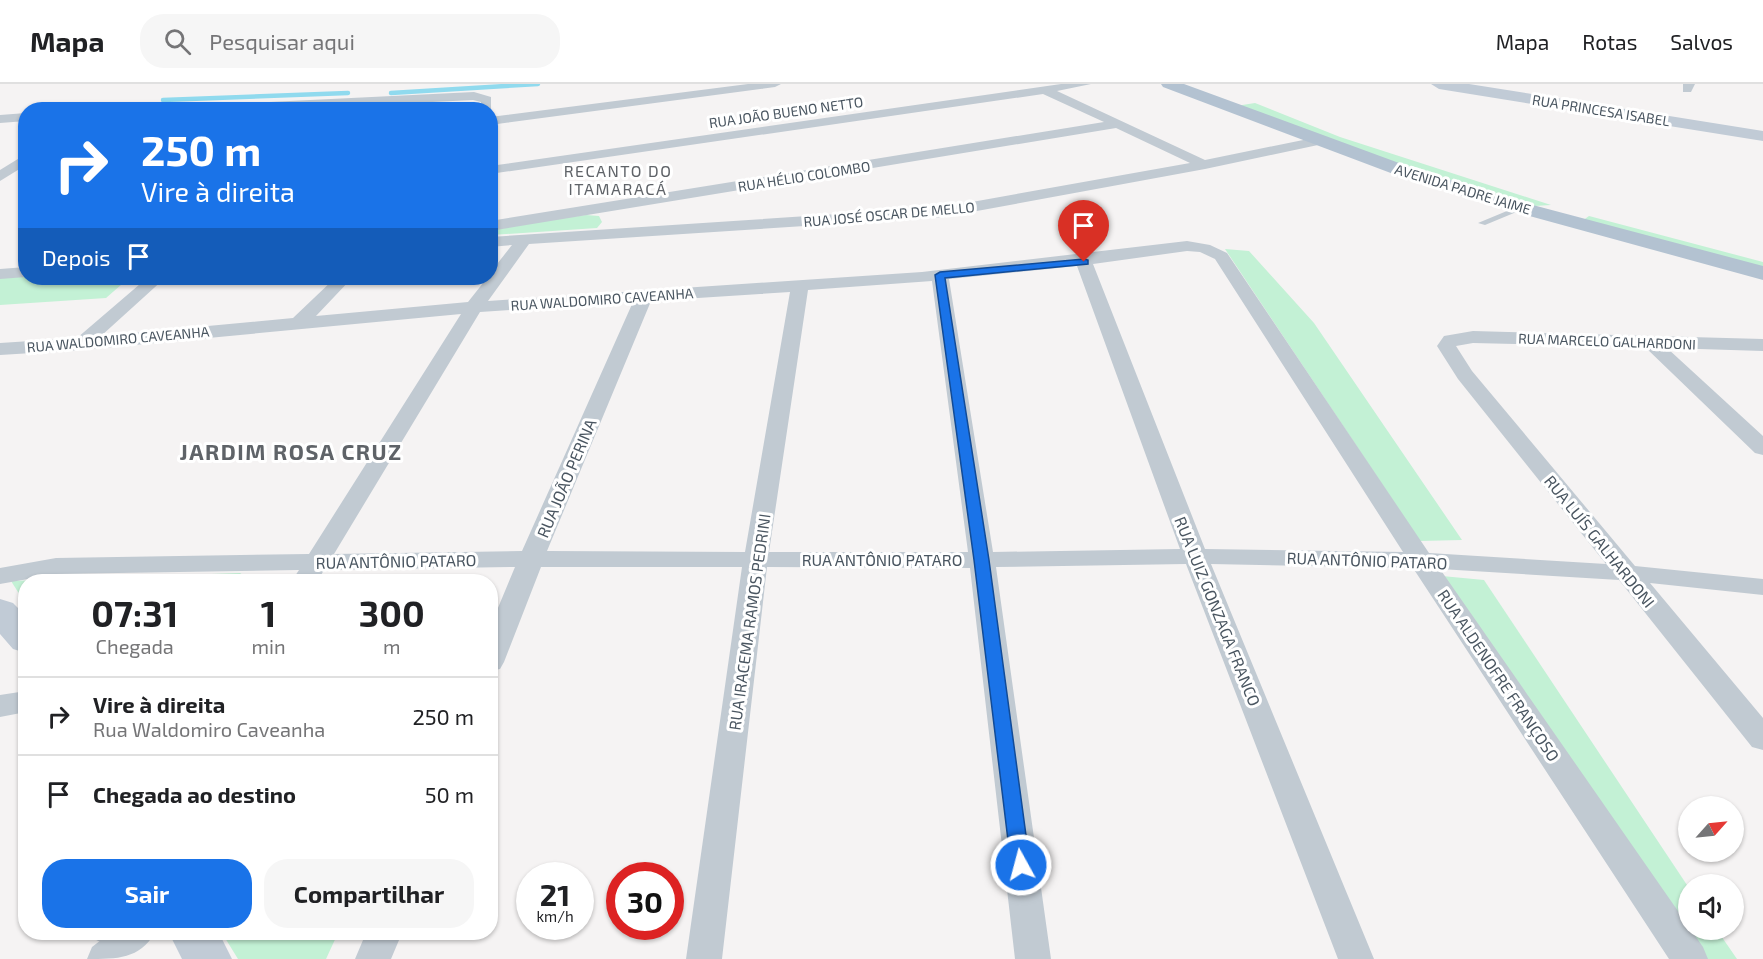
<!DOCTYPE html>
<html lang="pt">
<head>
<meta charset="utf-8">
<style>
	:root { --surface:#fff; --page:#f6f6f6; --text:#202124; --muted:#757577; --line:#e0e0e0; --accent:#1a73e8 }
	body { margin:0; font-family:"Exo 2",sans-serif; background:var(--page); color:var(--text); height:100vh; display:flex; flex-direction:column; font-size:22px; white-space:nowrap }
	* { box-sizing:border-box; margin:0 }
	p { font-size:20px; color:var(--muted) }
	.icon { flex:none; width:33px; height:33px; fill:none; stroke:currentColor; stroke-width:2; stroke-linecap:round; stroke-linejoin:round }
	.map { position:relative; flex:1; overflow:hidden }
	.details { position:absolute; left:18px; top:490px; width:480px; height:366px; display:flex; flex-direction:column; background:var(--surface); border-radius:24px; box-shadow:0 2px 4px #0004 }
	.details>* { flex:none }
	.top-card { position:absolute; left:18px; top:18px; width:480px; height:183px; border-radius:24px; box-shadow:0 2px 4px #0004; background:#1a73e8; color:#fff; overflow:hidden }
	.needle { width:39px; rotate:63deg }
	.fabs { position:absolute; left:1678px; top:712px; display:grid; gap:12px }
	.fabs a { display:grid; place-items:center; width:66px; height:66px; border-radius:50%; background:var(--surface); box-shadow:0 2px 4px #0004; font-size:30px }
	.speed { position:absolute; left:516px; top:778px; display:flex; gap:12px; font-size:30px; font-weight:700; text-align:center }
	.speed>* { display:grid; place-content:center; width:78px; height:78px; border-radius:50%; background:var(--surface); box-shadow:0 2px 4px #0004; line-height:1 }
	.speed small { font-size:15px; font-weight:400 }
	.speed .limit { border:9px solid #d22; background:#fff; color:#111 }
	.pin { position:absolute; display:grid; place-items:center; width:51px; height:51px; color:#fff; margin:-62px -26px; border-radius:50% 50% 50% 0; rotate:-45deg; box-shadow:0 0 6px #0007 }
	.pin .icon { rotate:45deg }
	.me { position:absolute; width:66px; margin:-33px; rotate:353deg; stroke-linejoin:round; filter:drop-shadow(0 0 4px #0008) }
	.turn { display:flex; align-items:center; gap:21px; height:126px; padding:0 24px; font-size:27px }
	.turn .icon { width:78px; height:78px; stroke-width:2.5 }
	.turn b { display:block; font-size:42px; line-height:51px }
	.then { display:flex; align-items:center; height:57px; padding:0 24px; background:#0003; gap:12px; font-size:22px }
	.eta { display:flex; justify-content:space-evenly; align-items:center; height:102px; text-align:center }
	.eta b { font-size:36px; font-weight:700; line-height:42px }
	.button { display:flex; gap:12px; margin-top:auto; padding:12px 24px }
	.button a { flex:1; height:69px; border-radius:24px; background:var(--accent); color:#fff; font-size:24px; font-weight:700; line-height:69px; text-align:center }
	.button a+a { background:var(--page); color:var(--text) }
	ul { padding:0; list-style:none }
	li { display:flex; align-items:center; gap:18px; height:78px; padding:0 24px; border-top:2px solid var(--line) }
	li div { flex:1 }
	li b { display:block; font-size:22px }
	li em { font-style:normal }
	header { display:flex; align-items:center; gap:36px; box-sizing:border-box; height:84px; padding:0 30px; background:var(--surface); border-bottom:2px solid var(--line) }
	header strong { font-size:28px }
	nav { display:flex; gap:33px; margin-inline-start:auto; font-size:21px }
	.search { width:420px; height:54px; background:var(--page); display:flex; align-items:center; gap:15px; box-sizing:border-box; padding:0 21px; border-radius:24px; color:var(--muted); font-size:22px }
	.map>svg:first-child { display:block }
	.green { fill:#c3f1d5 }
	.lines { fill:none; stroke-linecap:round; stroke-linejoin:round }
	.stream { stroke:#90daee; stroke-width:4.5 }
	.lane { fill:#c1cad2; fill-rule:evenodd }
	.street { fill:#c1cad2; fill-rule:evenodd }
	.secondary { fill:#c1cbd6; fill-rule:evenodd }
	.primary { fill:#b3c2d1; fill-rule:evenodd }
	.route { fill:#1a73e8; stroke:#114b97; stroke-width:1.5 }
	.labels { text-anchor:middle; dominant-baseline:central; stroke-width:6; stroke-linejoin:round; paint-order:stroke }
	.far-street-label { font-size:14px; fill:#4a5661; stroke:#fff }
	.far-quarter-label { font-size:16px; letter-spacing:1.5px; fill:#5f6368; stroke:#fff }
	.street-label { font-size:16px; fill:#4a5661; stroke:#fff }
	.district-label { font-size:22px; font-weight:bold; letter-spacing:1.5px; fill:#5f6368; stroke:#fff }
</style>
</head>
<body>
<header>
<strong>Mapa</strong>
<div class="search"><svg class="icon" aria-label="search" viewBox="0 0 24 24"><circle cx="10" cy="10" r="6"/><path d="M15 15l6 6"/></svg>Pesquisar aqui</div>
<nav><a>Mapa</a><a>Rotas</a><a>Salvos</a></nav>
</header>
<div class="map">
<svg width="1763" height="875" viewBox="0 0 1763 875">
	<rect width="100%" height="100%" fill="#f5f3f3"/>
	<path class="green" d="M1255 19 1340 53 1551 121 1534 122 1419 90 1236 22Z
		M586 131 599 132 602 138 597 144 491 151 490 144Z
		M1589 132 1763 178V185L1582 137Z
		M1225 165 1249 167 1314 239 1462 456 1420 457Z
		M25 192 26 194H129L106 214 0 221V193Z
		M240 489 254 498H26L25 519 11 497Z
		M1442 492 1484 496 1689 804V846H1717L1737 875H1706Z
		M222 849H338L326 875H238Z"/>
	<g class="lines">
		<path class="stream" d="M391 9 538 0
			M163 16 348 9"/>
		<path class="lane" d="M1519 122 1526 124 1485 141 1478 139Z
			M91 849C104 849 122 845 129 859L126 865 120 867 94 855Z"/>
		<path class="street" d="M748 0H781L775 3 490 41V33Z
			M1061 0H1091L1057 7 1205 76 1318 53 1325 57 1318 61 1205 85 944 133 529 160 488 217 922 188 1187 157 1210 161 1227 169 1429 469 1606 480 1458 295 1437 262 1444 252 1473 247 1763 255V267L1667 264 1763 352V371L1755 369 1645 263 1473 259 1456 262 1472 287 1635 482 1763 495V511L1650 499 1763 634V666L1752 663 1619 496 1440 485 1703 863 1708 875H1669L1413 484 1211 480 1374 875H1338L1186 480 996 483 1051 875H1015L970 484 767 483 722 875H686L742 483H541L504 578 500 585 490 587V543L515 483 324 486 317 498H291L299 486 56 490 0 500V484L56 474 309 470 461 230 81 266 0 271V259L77 254 147 194H165L101 252 293 234 335 194H352L316 232 468 218 487 194H490V189L512 161 490 163V153L944 123 1190 79 1116 44 490 147V137L1104 38 1043 10 490 90V82ZM1187 167 1200 168 1215 175 1403 468 1205 465 1093 180ZM1077 182 1180 465 993 468 949 195ZM932 197 968 468H769L808 206ZM790 208 745 468 547 467 651 217ZM633 218 522 467 334 470 480 228Z
			M1683 0H1695L1691 8H1683Z
			M474 8 491 13V29L490 26H481V18L473 16 271 26H181L187 22Z
			M26 29V37L0 39V31Z
			M26 70V81L0 97V86Z
			M26 183V193L0 195V185Z
			M26 607V628L0 633V611Z
			M110 849H155C139 875 118 875 87 875L92 863Z
			M366 849H402L391 875H355Z"/>
		<path class="secondary" d="M1431 0H1469L1763 47V57L1439 5Z
			M0 515 13 519 26 532V569L13 565 0 550Z
			M169 849H219L232 875H182Z"/>
		<path class="primary" d="M1161 0H1184L1418 86 1529 120 1763 182V196L1515 128 1404 94 1163 3Z"/>
	</g>
	<path class="route" d="M1084 175 1088 176V180L945 194 989 476 1030 781 1027 787 1021 789 1014 787 1011 781 974 476 935 191 940 188Z"/>
	<g class="labels">
		<g class="far-street-label">
			<text transform="translate(1601 26) rotate(9)">RUA PRINCESA ISABEL</text>
			<text transform="translate(786 28) rotate(-8)">RUA JOÃO BUENO NETTO</text>
			<text transform="translate(804 92) rotate(-9)">RUA HÉLIO COLOMBO</text>
			<text transform="translate(1463 105) rotate(17)">AVENIDA PADRE JAIME</text>
			<text transform="translate(889 130) rotate(-5)">RUA JOSÉ OSCAR DE MELLO</text>
			<text transform="translate(602 215) rotate(-4)">RUA WALDOMIRO CAVEANHA</text>
			<text transform="translate(118 255) rotate(-5)">RUA WALDOMIRO CAVEANHA</text>
			<text transform="translate(1607 257) rotate(2)">RUA MARCELO GALHARDONI</text>
		</g>
		<g class="far-quarter-label">
			<text x="618" y="86">RECANTO DO<tspan x="618" dy="18">ITAMARACÁ</tspan></text>
		</g>
		<g class="street-label">
			<text transform="translate(566 394) rotate(-67)">RUA JOÃO PERINA</text>
			<text transform="translate(1600 457) rotate(51)">RUA LUÍS GALHARDONI</text>
			<text x="882" y="475">RUA ANTÔNIO PATARO</text>
			<text transform="translate(1367 476) rotate(2)">RUA ANTÔNIO PATARO</text>
			<text transform="translate(396 477) rotate(-1)">RUA ANTÔNIO PATARO</text>
			<text transform="translate(1218 527) rotate(68)">RUA LUIZ GONZAGA FRANCO</text>
			<text transform="translate(749 538) rotate(-82)">RUA IRACEMA RAMOS PEDRINI</text>
			<text transform="translate(1499 591) rotate(56)">RUA ALDENOFRE FRANÇOSO</text>
		</g>
		<g class="district-label">
			<text x="291" y="367">JARDIM ROSA CRUZ</text>
		</g>
	</g>
</svg>
<div class="fabs">
<a><svg class="needle" viewBox="-14 -14 28 28"><path d="M0-13l5 13h-10z" fill="#e53935"/><path d="M0 13l5-13h-10z" fill="#757577"/></svg></a>
<a><svg class="icon" aria-label="sound" viewBox="0 0 24 24"><path d="M4 9h4l5-4v14l-5-4H4zM17 9q2 3 0 6"/></svg></a>
</div>
<div class="speed"><div>21<small>km/h</small></div><div class="limit">30</div></div>
<div class="pin" style="left:1084px;top:178px;background:#d93025"><svg class="icon" aria-label="arrive" viewBox="0 0 24 24"><path d="M6 21V4h12l-3 4 3 4H6"/></svg></div>
<svg class="me" style="left:1021px;top:781px" viewBox="-20 -20 40 40"><circle r="17" fill="#1a73e8" stroke="#fff" stroke-width="3"/><path d="M0-11L8 9 0 5-8 9z" fill="#fff"/></svg>
<div class="top-card">
<div class="turn"><svg class="icon" aria-label="right" viewBox="0 0 24 24"><path d="M7 20v-9h11M14 6l5 5-5 5"/></svg><div><b>250 m</b>Vire à direita</div></div>
<div class="then">Depois<svg class="icon" aria-label="arrive" viewBox="0 0 24 24"><path d="M6 21V4h12l-3 4 3 4H6"/></svg></div>
</div>
<section class="details">
<div class="eta">
<div><b>07:31</b><p>Chegada</p></div>
<div><b>1</b><p>min</p></div>
<div><b>300</b><p>m</p></div>
</div>
<ul>
<li><svg class="icon" aria-label="right" viewBox="0 0 24 24"><path d="M7 20v-9h11M14 6l5 5-5 5"/></svg><div><b>Vire à direita</b><p>Rua Waldomiro Caveanha</p></div><em>250 m</em></li>
<li><svg class="icon" aria-label="arrive" viewBox="0 0 24 24"><path d="M6 21V4h12l-3 4 3 4H6"/></svg><div><b>Chegada ao destino</b></div><em>50 m</em></li>
</ul>
<div class="button"><a>Sair</a><a>Compartilhar</a></div>
</section>
</div>
</body>
</html>
